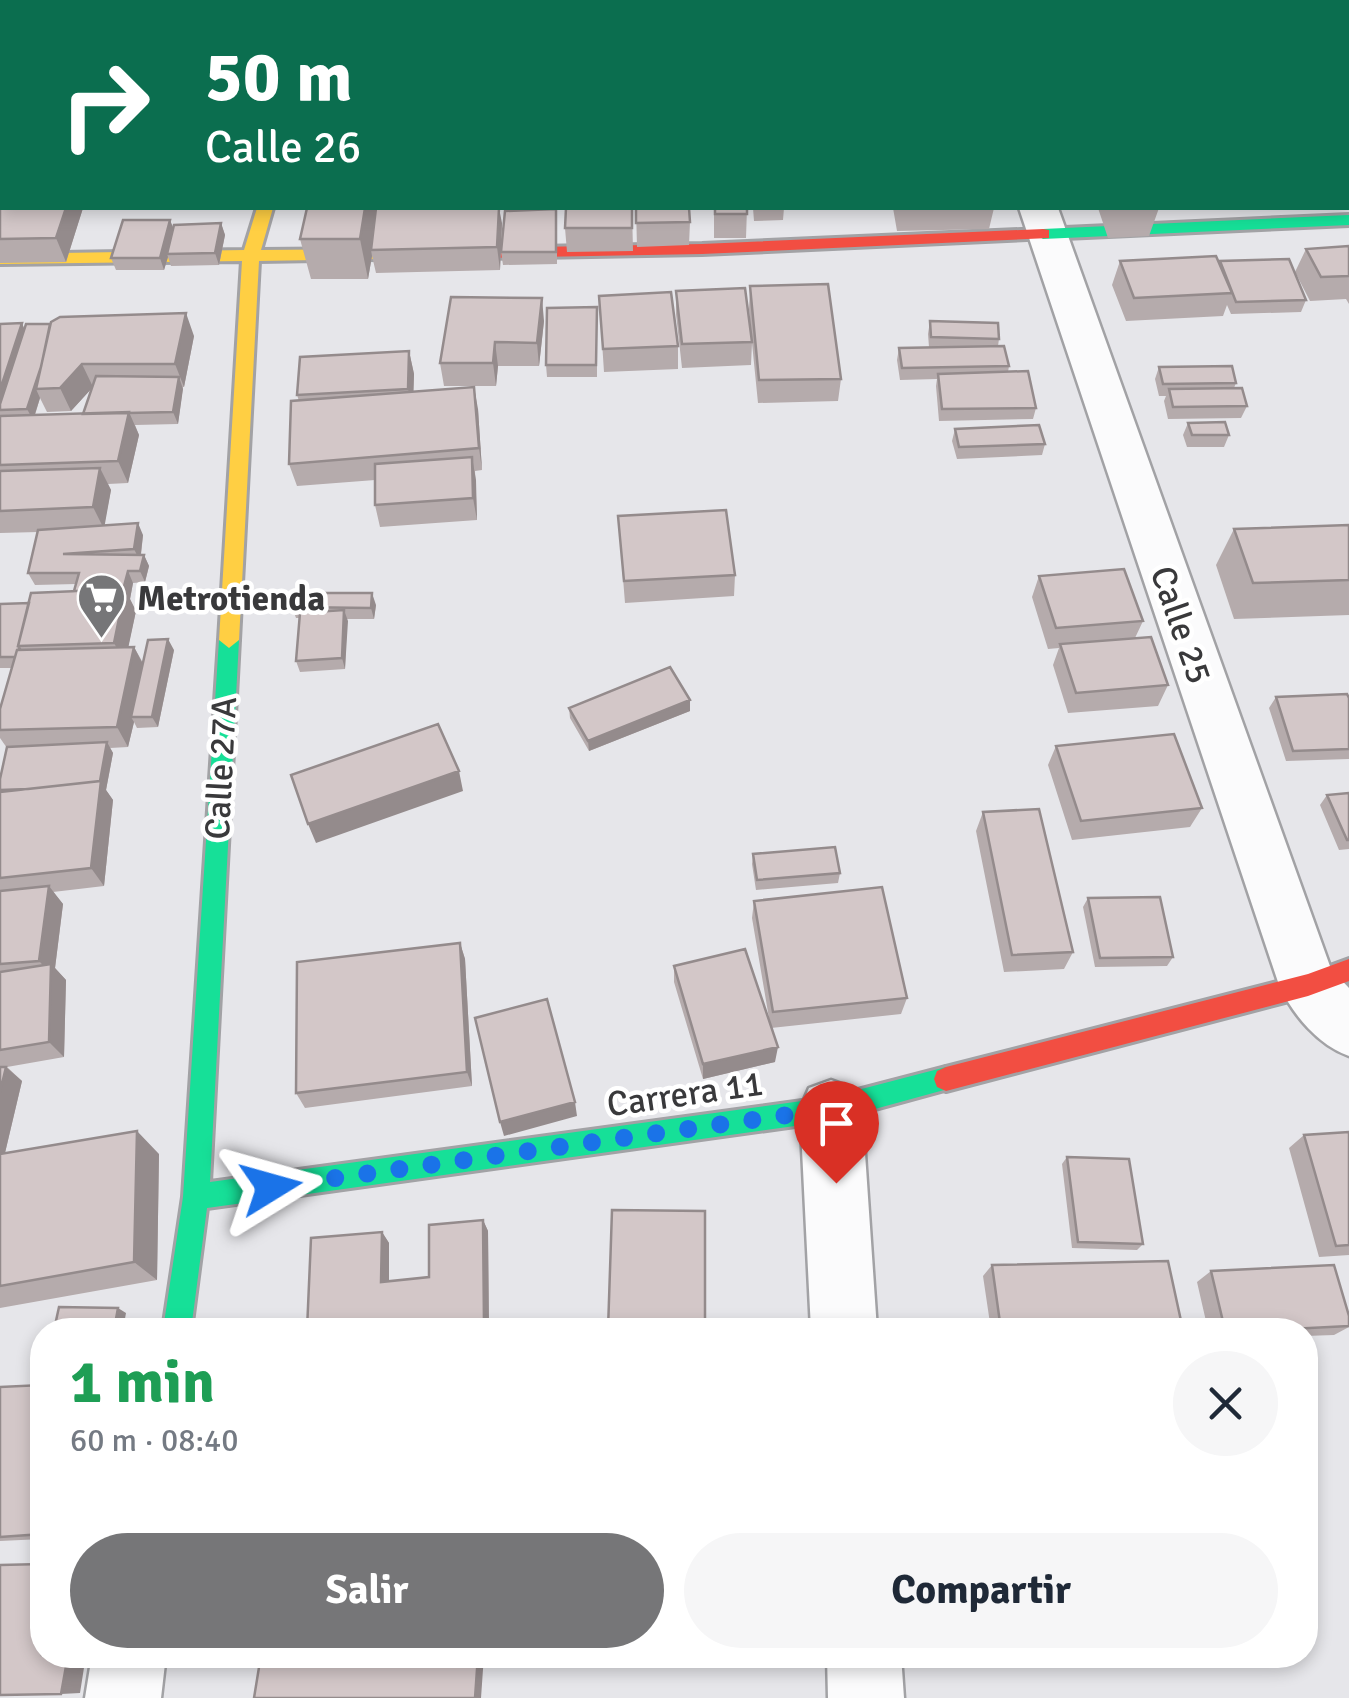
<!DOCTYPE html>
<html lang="es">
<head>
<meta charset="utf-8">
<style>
	:root { --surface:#fff; --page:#f6f6f7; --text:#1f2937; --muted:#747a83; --accent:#767678 }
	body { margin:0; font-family:Signika,sans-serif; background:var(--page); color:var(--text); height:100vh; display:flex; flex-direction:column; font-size:38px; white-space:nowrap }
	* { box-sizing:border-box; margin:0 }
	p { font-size:32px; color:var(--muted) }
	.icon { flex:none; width:55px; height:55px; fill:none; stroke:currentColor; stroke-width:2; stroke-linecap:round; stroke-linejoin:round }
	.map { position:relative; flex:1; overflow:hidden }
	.side { position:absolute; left:30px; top:1318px; width:1288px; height:350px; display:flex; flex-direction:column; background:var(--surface); border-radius:40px; box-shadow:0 5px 15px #0003 }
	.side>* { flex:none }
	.top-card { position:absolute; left:0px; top:0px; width:1350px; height:210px; box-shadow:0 5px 15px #0003; background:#0b6e4f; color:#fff; overflow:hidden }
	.pin { position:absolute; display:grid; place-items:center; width:85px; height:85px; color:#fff; margin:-102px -42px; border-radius:50% 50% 50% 0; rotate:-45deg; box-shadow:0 0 10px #0007 }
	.pin .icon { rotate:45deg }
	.me { position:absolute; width:110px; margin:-55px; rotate:82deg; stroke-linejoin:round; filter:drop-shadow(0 0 8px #0008) }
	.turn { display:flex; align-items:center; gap:35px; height:210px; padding:0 40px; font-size:45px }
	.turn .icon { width:130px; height:130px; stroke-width:2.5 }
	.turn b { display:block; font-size:70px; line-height:85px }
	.round { display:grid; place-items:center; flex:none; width:105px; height:105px; border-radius:52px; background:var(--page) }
	.headline { display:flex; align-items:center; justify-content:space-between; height:170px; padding:0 40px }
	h1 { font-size:60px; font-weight:700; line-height:75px; color:#1e9e55 }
	.cta { display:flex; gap:20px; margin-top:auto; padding:20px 40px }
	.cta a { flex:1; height:115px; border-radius:60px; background:var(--accent); color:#fff; font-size:40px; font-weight:700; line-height:115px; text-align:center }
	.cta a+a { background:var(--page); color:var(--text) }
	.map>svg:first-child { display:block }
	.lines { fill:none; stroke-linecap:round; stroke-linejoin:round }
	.street-casing { stroke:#a2a2a5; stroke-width:5 }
	.fast-casing { stroke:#a2a2a5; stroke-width:6 }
	.slow-casing { stroke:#a2a2a5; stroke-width:6 }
	.jam-casing { stroke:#a2a2a5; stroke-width:6 }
	.street { fill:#fbfbfc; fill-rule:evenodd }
	.fast { fill:#16e098; fill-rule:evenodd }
	.slow { fill:#ffcf43; fill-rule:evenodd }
	.jam { fill:#f24e42; fill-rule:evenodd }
	.wall { fill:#b5abac; fill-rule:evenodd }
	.shaded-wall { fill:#948b8c }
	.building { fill:#d3c7c8; stroke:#948b8c; stroke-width:2.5 }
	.route { stroke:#1a73e8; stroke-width:18; stroke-dasharray:0 32.4 }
	.labels { text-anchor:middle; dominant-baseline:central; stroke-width:9; stroke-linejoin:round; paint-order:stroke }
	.poi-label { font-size:35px; font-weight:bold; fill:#39393b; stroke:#fff; text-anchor:start }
	.street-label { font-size:35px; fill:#39393b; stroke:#fff }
</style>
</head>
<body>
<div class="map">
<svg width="1349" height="1698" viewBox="0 0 1349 1698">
	<rect width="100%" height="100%" fill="#e6e6ea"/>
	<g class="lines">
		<defs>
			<path id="street" d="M973 0H1007L1008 2H974Z
				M1019 208H1058L1331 969 1349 988V1056C1318 1045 1293 1015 1279 985Z
				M831 1080 853 1088 862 1109 877 1330H811L800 1109 809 1088Z
				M92 1655H166L161 1698H85Z
				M827 1655H901L904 1698H828Z"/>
			<path id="fast" d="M1349 215V225L1043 239 1035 234 1043 229Z
				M229 632 239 640 210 1182 831 1097 946 1067 955 1071 958 1079 955 1087 831 1121 207 1208 191 1330H163L183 1197 219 640Z"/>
			<path id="slow" d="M257 208H273L261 250 377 249 385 254 377 259 259 261 239 640 229 648 219 640 242 261 0 264V254L244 250Z"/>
			<path id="jam" d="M1043 229 1049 230V238L702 254 483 258 475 253 483 248 702 244Z
				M1349 959V981L1308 996 946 1091 937 1087 934 1079 937 1071 946 1067 1308 974Z"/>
		</defs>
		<use href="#street" class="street-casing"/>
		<use href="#fast" class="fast-casing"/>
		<use href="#slow" class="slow-casing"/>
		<use href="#jam" class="jam-casing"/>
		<use href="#street" class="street"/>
		<use href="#fast" class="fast"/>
		<use href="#slow" class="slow"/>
		<use href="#jam" class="jam"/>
	</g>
	<path class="wall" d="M0 0H67L66 2H2V29H0Z
		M702 0H753L702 2Z
		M795 0H877L876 2H795Z
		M0 160 2 208H83L66 262 0 263Z
		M632 208 633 251 567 252 565 228Z
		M636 208 690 222 689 245 637 247Z
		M714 208H747L746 238H714Z
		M753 208H784L783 220 754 221Z
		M893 208H994L989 229 897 231Z
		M1098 208H1159L1149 236 1108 238Z
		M557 221V264L503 265 501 252Z
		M221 223 225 235 219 265 171 266 168 257 164 270H116L111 258 173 228Z
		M502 223 500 270 376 273 372 256 368 279H311L300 239Z
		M1349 246V304L1346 299 1310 301 1295 272 1306 249Z
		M1120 261 1219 263 1306 300 1301 312 1231 314 1227 305 1223 316 1126 321 1112 285Z
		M750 286 841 379 838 401 758 403 752 343 751 365 682 368 676 314V291L751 335 749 309Z
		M599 296 678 346V369L604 372Z
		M597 307V377H547L546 365Z
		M544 321 539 366H498L496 386H444L440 363Z
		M930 321 999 339 998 346 1009 366 1008 372 1036 408 1033 419 939 421 936 386 937 379 900 380 897 360 899 348 929 347 928 334Z
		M22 323 24 329 194 336 184 387H183L178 424 135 425 139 435 128 483 108 484 111 490 104 525 143 535 141 555H144L149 566 145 582 133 583 130 599 136 611 128 647H134L143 663 174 650 158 727 137 728 134 722 128 747 110 748 113 753 106 790 113 800 104 886 53 892 63 904 55 968 66 980 64 1057 7 1067 22 1081 5 1153 159 1154 157 1280 0 1308V779L7 748 0 738V709L12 668H0V604L29 603 74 591 76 584 35 585 28 573 38 532 0 533V324ZM92 388 83 414 35 415 40 398 47 412 71 411Z
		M409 351 414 374 413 392 478 409 482 470 475 471 477 520 380 527 375 505V480L297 486 289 464 299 401 297 395Z
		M1159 367 1236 383 1234 388 1247 406 1241 418 1168 419 1164 401 1166 396H1159L1155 379Z
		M1188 423 1229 435 1224 447H1187L1183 435Z
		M955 429 1045 444 1042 455 957 459 952 441Z
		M618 516 735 575 734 596 625 603Z
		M1234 529 1349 580V615L1234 619 1216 565Z
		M1039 576 1143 621 1135 638 1168 685 1158 706 1068 713 1053 665 1059 648 1048 649 1032 597Z
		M376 605 374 619H347L345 669 300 672 296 661 300 618H296L292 607Z
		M1276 697 1349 698V759L1286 761 1269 708Z
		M569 708 690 711 589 751 570 718Z
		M1056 746 1202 808 1190 827 1072 840 1048 765Z
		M1349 793V849L1339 850 1320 805 1327 795Z
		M983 812 1073 952 1064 969 1004 972 976 831Z
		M753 854 840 873 838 883 756 890 752 864Z
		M1088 898 1173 957 1167 966 1095 967 1083 907Z
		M754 901 907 998 901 1014 771 1028 775 1062 703 1079 674 982V966L770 1024 752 918Z
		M460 943 465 959 472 1086 305 1108 296 1093Z
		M1349 1132V1255L1319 1257 1289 1148 1304 1135Z
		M1067 1157 1143 1244 1137 1250 1072 1248 1062 1164Z
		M483 1220 488 1231 489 1330H307L382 1232 389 1243V1281L429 1277Z
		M992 1265 1183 1330H991L983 1276Z
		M1211 1271 1349 1316V1327L1334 1335 1305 1336V1330H1208L1197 1282Z
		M42 1385V1539L0 1541V1387Z"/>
	<path class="shaded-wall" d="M50 0H67L66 2H49Z
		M66 208H83L66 262 56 238Z
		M365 208H381L371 250 372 256 368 279 360 239Z
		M499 208 502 223 500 270 497 247Z
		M170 220 175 232 167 254 168 257 164 270 160 258Z
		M221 223 225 235 219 265 215 253Z
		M542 298 544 321 539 366 537 343Z
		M186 313 194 336 184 387 175 364Z
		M22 323 27 336 0 410V390Z
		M55 324 36 389 40 398 33 420 27 409Z
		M495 342 498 366 496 386 493 363Z
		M409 351 414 374 413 412 408 389Z
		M82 364 93 387 71 411 60 388Z
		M179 377 183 389 178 424 173 412Z
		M474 387 478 409 482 470 479 448Z
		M129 412 139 435 128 483 118 461Z
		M472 457 476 480 477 520 473 498Z
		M100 468 111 490 104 529 93 507Z
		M138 523 143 535 140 561 134 549Z
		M144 555 149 566 145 582 140 571Z
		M128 571 133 583 130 599 136 611 125 663 114 643Z
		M372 593 376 605 374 619 371 608Z
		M344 610 348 621 345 669 342 658Z
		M168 639 174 650 158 727 152 717Z
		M134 647 145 668 131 717 134 722 128 747 117 727Z
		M690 700V711L589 751 588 741Z
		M107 742 113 753 106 790 113 800 104 886 91 868 99 786Z
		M459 771 463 791 316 843 308 824Z
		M49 886 63 904 55 968 66 980 64 1057 49 1042 51 974 39 961Z
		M460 943 465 959 472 1086 467 1072Z
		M778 1047 775 1062 703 1079V1064Z
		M6 1067 22 1081 0 1174V1092Z
		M575 1102 577 1116 504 1136 500 1122Z
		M137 1131 159 1154 157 1280 134 1262Z
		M483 1220 488 1231 489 1330H487L484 1324Z
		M382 1232 389 1243V1292L381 1282Z
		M118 1308 126 1313 123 1330H114Z
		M68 1655H86L80 1693 61 1694Z
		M478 1655H484L481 1698H475Z"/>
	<path class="building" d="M0 0H50L49 2H2V5H0Z
		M245 0H288L287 2H245Z
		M402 0H500V2H402Z
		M943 1V2H909Z
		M0 160H2V183L0 180Z
		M2 193V208H66L56 238 0 239V200Z
		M307 208H365L360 239H300Z
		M376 208H499L497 247 371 250Z
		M566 208H632V228H565Z
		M636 208H689L690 222 636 223Z
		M715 208H747V214H715Z
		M556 209V252H501L505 211Z
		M123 220H170L160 258H111Z
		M221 223 215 253 167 254 174 225Z
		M1349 246V276L1321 277 1306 249Z
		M1216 256 1232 293 1134 298 1120 261Z
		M1289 259 1306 300 1236 302 1220 261Z
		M828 284 841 379 759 380 750 286Z
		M745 288 752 342 682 344 676 291Z
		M671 292 678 346 603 349 599 296Z
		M451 297 542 298 537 343 495 342 493 363H440Z
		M597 307 596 365H546L547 308Z
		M186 313 175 364H82L60 388 36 389 51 322 60 317Z
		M930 321 998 323 999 339 931 337Z
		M22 323 0 390V324Z
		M26 324H50L41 367 27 409 0 410V404Z
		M1004 346 1009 366 902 368 899 348Z
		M409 351 408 389 297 395 300 357Z
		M1232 366 1236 383 1163 384 1159 367Z
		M1028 371 1036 408 942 409 938 374Z
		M96 376 179 377 173 412 83 414Z
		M474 387 479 448 289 464 291 401Z
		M1242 388 1247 406 1173 407 1169 389Z
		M129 412 118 461 0 465V416Z
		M1225 422 1229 435H1192L1188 423Z
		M1039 425 1045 444 959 447 955 429Z
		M472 457 473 498 375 505V464Z
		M100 468 93 507 0 511V471Z
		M726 510 735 575 624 581 618 516Z
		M138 523 134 549 63 554 144 555 140 571H128L123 590 74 591 79 573H28L38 530Z
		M1349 525V580L1253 583 1234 529Z
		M1124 569 1143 621 1056 628 1039 576Z
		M125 589 114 643 18 646 31 593Z
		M295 593H372L371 608 292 607Z
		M29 603 18 646 20 649 17 650 15 657H0V604Z
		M344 610 342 658 296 661 300 613Z
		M1151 637 1168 685 1076 693 1060 644Z
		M168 639 152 717H131L148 640Z
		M134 647 117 727 0 730V709L17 650Z
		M670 667 690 700 588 741 569 708Z
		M1347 694 1349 698V749L1293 751 1276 697Z
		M438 724 459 771 308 824 291 775Z
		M1174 734 1202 808 1081 821 1056 746Z
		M107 742 100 781 28 789 0 790V779L7 747Z
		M101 781 91 868 0 878V792Z
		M1349 793V840H1347L1327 795Z
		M1039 809 1073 952 1012 955 983 812Z
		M835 847 840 873 757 880 753 854Z
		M49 886 39 961 0 964V891Z
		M882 887 907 998 773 1012 754 901Z
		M1160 897 1173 957 1100 958 1088 898Z
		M460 943 467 1072 296 1093 297 962Z
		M745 949 778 1047 703 1064 674 966Z
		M51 964 49 1042 0 1050V972Z
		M547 999 575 1102 500 1122 475 1018Z
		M0 1067H6L0 1092Z
		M137 1131 134 1262 0 1286V1154Z
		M1349 1132V1245L1336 1246 1304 1135Z
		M1067 1157 1129 1159 1143 1244 1078 1242Z
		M612 1210 705 1211V1330H608Z
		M483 1220 484 1324 415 1330H307L311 1238 382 1232 381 1282 429 1277V1225Z
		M1168 1261 1183 1330H1001L992 1265Z
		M1334 1265 1349 1316V1326L1269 1330H1225L1211 1271Z
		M59 1307 118 1308 114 1330H54Z
		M42 1385V1534L0 1537V1387Z
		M42 1564V1655H68L61 1694 0 1695V1565Z
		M261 1655H478L475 1698H254Z"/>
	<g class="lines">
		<path class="route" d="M271 1187 831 1109 836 1183"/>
	</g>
	<defs>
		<symbol id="supermarket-pin" viewBox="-11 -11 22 30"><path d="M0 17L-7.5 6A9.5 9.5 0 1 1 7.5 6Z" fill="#767678" stroke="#fff"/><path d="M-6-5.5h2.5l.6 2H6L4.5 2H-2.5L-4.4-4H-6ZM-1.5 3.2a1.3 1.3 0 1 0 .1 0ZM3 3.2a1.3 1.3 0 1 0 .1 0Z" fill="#fff"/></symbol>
	</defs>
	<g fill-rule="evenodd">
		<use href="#supermarket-pin" x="74" y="570" width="55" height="75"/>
	</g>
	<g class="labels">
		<g class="poi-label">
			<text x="137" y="598">Metrotienda</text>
		</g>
		<g class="street-label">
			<text transform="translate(1181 625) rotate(71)">Calle 25</text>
			<text transform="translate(221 768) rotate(-87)">Calle 27A</text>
			<text transform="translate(685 1094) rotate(-8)">Carrera 11</text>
		</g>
	</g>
</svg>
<div class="pin" style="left:836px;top:1183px;background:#d93025"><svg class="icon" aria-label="arrive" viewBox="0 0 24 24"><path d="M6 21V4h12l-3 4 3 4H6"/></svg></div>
<svg class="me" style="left:271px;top:1187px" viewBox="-20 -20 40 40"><path d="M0-17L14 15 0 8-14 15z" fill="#1a73e8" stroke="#fff" stroke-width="4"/></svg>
<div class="top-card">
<div class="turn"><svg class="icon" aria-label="right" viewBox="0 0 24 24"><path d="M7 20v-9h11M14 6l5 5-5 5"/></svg><div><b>50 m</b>Calle 26</div></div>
</div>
<section class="side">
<div class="headline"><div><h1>1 min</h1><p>60 m · 08:40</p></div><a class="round"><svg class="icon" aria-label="close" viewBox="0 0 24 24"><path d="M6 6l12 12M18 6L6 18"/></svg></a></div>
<div class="cta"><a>Salir</a><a>Compartir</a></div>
</section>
</div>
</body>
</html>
